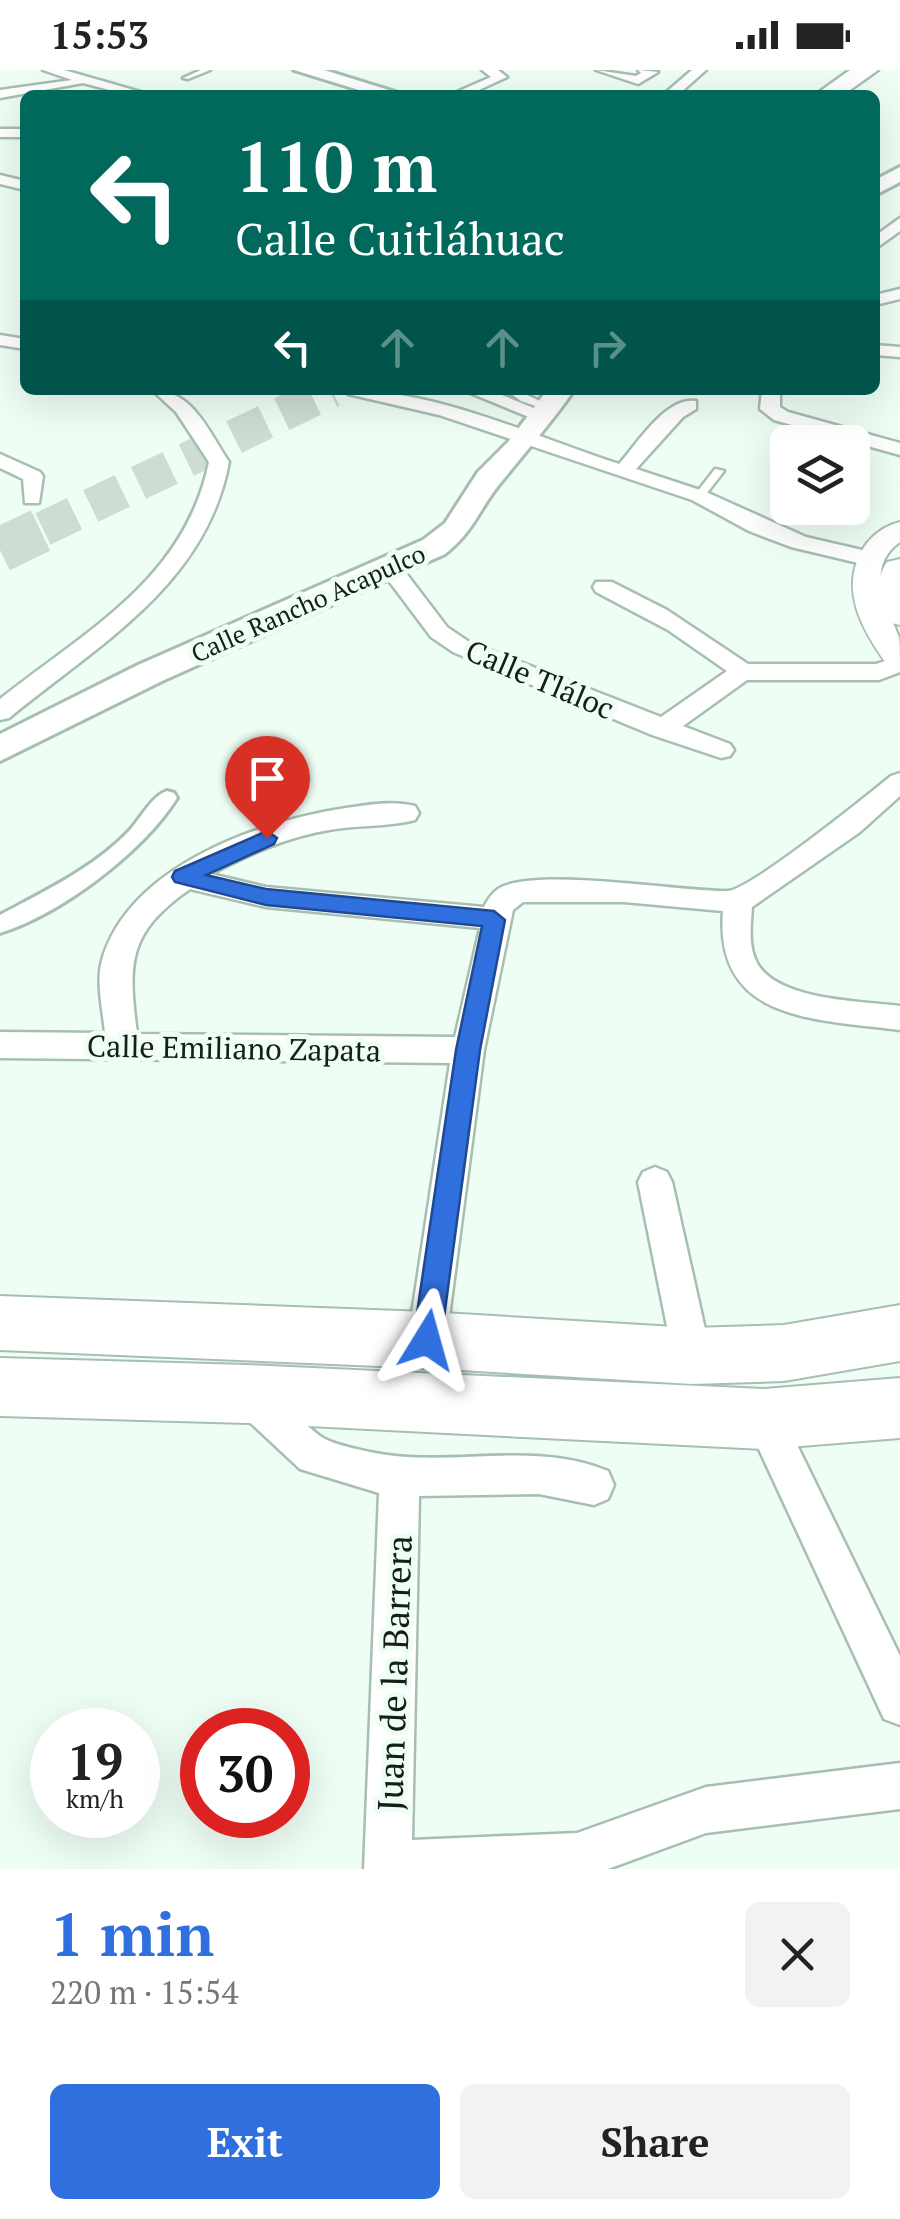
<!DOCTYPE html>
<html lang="en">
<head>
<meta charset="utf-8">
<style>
	:root { --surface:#fff; --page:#f2f2f2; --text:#222; --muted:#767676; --accent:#3070de }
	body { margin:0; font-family:"PT Serif",serif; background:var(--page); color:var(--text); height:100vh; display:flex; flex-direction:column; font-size:38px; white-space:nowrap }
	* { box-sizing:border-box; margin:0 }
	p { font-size:32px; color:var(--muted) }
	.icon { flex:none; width:55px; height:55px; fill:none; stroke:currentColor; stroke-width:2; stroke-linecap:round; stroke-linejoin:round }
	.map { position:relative; height:1799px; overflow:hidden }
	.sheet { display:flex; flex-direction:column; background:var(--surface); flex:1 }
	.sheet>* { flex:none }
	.banner { position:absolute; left:20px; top:20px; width:860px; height:305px; border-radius:15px; box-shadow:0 10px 40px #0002; background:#00695c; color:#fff; overflow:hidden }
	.controls { position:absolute; left:770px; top:355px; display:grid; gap:20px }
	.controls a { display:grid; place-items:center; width:100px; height:100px; border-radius:15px; background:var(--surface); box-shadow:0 10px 40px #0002; font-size:50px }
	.speed { position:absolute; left:30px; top:1638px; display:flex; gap:20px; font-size:50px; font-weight:700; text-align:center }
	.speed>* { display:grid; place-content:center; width:130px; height:130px; border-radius:50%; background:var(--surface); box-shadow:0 10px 40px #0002; line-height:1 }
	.speed small { font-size:25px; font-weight:400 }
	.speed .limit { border:15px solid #d22; background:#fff; color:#111 }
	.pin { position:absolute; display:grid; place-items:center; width:85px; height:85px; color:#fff; margin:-102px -42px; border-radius:50% 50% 50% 0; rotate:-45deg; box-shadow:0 0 10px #0007 }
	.pin .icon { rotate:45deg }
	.me { position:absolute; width:110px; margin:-55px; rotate:8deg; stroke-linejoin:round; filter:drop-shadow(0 0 8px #0008) }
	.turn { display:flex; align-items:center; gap:35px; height:210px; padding:0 50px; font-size:45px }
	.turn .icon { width:130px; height:130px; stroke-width:2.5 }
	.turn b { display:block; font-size:70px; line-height:85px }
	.lanes { display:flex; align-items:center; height:95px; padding:0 50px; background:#0003; justify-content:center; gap:50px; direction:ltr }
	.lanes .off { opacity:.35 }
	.round { display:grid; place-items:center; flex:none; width:105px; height:105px; border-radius:15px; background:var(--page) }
	.head { display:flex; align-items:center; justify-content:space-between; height:170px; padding:0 50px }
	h1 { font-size:60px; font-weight:700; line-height:75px; color:var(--accent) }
	.button { display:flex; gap:20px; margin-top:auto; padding:20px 50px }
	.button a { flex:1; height:115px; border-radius:15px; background:var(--accent); color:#fff; font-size:40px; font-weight:700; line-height:115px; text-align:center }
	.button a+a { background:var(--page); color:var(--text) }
	.status { display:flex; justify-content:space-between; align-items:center; height:70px; padding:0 50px; background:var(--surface); direction:ltr }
	.status svg { height:28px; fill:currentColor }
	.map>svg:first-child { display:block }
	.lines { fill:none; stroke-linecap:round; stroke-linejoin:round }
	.motorway-tunnel-far1 { stroke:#cedcd4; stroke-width:35; stroke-dasharray:35 18; stroke-linecap:butt }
	.motorway-tunnel { stroke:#cedcd4; stroke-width:45; stroke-dasharray:45 22; stroke-linecap:butt }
	.service-casing { stroke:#a7bfb0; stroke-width:5 }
	.pedestrian-casing { stroke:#a7bfb0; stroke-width:6 }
	.minor-casing { stroke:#a7bfb0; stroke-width:5 }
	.tertiary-casing { stroke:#a7bfb0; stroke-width:4 }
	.secondary-casing { stroke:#a7bfb0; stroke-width:6 }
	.primary-casing { stroke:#a7bfb0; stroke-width:4 }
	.motorway-casing { stroke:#a7bfb0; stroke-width:5 }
	.service { fill:#fff; fill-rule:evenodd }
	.pedestrian { fill:#fff; fill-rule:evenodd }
	.minor { fill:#fff; fill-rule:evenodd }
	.tertiary { fill:#fff; fill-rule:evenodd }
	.secondary { fill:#fff; fill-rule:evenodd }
	.primary { fill:#fff; fill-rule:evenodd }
	.motorway { fill:#fff; fill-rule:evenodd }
	.route { fill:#3070de; stroke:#1f4990; stroke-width:2.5 }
	.labels { text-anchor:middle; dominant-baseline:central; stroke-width:10; stroke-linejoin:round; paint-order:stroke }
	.far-street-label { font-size:25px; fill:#151e18; stroke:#effef5 }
	.street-label { font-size:30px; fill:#151e18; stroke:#effef5 }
	.near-street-label { font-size:35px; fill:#151e18; stroke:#effef5 }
</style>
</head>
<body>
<div class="status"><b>15:53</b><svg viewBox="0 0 49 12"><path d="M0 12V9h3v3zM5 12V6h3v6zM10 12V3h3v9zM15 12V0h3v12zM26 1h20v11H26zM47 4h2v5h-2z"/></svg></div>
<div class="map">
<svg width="900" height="1799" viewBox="0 0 900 1799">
	<rect width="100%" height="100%" fill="#effef5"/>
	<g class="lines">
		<path class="motorway-tunnel-far1" d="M43 459 332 320"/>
		<path class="motorway-tunnel" d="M0 480 48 457"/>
		<defs>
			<path id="service" d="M201 0H210L188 9 183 8Z
				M506 320H517L552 337 547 340 521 331Z
				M715 399 724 401 703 428H695L694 426Z"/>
			<path id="pedestrian" d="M167 721 174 723 177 728C143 782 61 844 0 863V845C45 821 94 798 130 760 141 748 152 726 167 721Z"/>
			<path id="minor" d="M43 0H64L151 25H129L83 13 0 28V20L72 10Z
				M482 0H498L507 7 468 25H450L491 7Z
				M596 0 636 6 641 3 638 0 658 2 638 14Z
				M692 0H706L678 25H663Z
				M0 59H25V67H0Z
				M0 105 25 111V120L0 114Z
				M900 148V161L875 179V166Z
				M900 219V229L875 235V225Z
				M0 265 25 269V279L0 275Z
				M875 275 900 277V287L875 285Z
				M152 320C193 320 208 361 229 392 206 515 99 574 9 648L0 650V629C87 560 185 509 209 392L176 342Z
				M346 320C437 320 532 366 619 394 637 374 666 326 696 331V339L683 347 636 399 706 422 806 467 879 484 882 489 871 496 791 477 749 461 692 430 439 345 348 324Z
				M463 320H490L553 346 543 352 536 350Z
				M762 320H780V337L788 342 900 373V385L774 350 760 339Z
				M0 384 40 402 43 406 39 433H25L23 409 0 398Z
				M391 492 399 494 447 557 469 572 661 647 727 601 668 560 596 522 593 517 596 512H612L667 540 748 594H876L900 586V602L879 610H747L683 656 730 674 734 680 730 686 721 688 652 665 453 582 431 567 380 499Z
				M900 703V726L860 762 752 837C751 854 748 874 756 891 775 931 862 931 900 936V960C818 949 714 953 723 841L624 832H523L513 840 484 980 446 1270 440 1282 427 1288 414 1282 408 1270 450 993 0 988V962L105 963C103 940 95 910 103 887 132 795 260 751 346 738 368 735 393 730 415 736L419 743 415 750C388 757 357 755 329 760 287 767 249 784 211 804L266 817 484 837C487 831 492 823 498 819 534 796 680 822 728 821 750 820 868 725 891 706ZM190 819 266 837 480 858 455 967 137 964C128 893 127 863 190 819Z
				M655 1097 667 1102 672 1112 711 1286 705 1299 692 1304 679 1299 673 1286 638 1112 643 1102Z
				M253 1310C283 1322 298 1353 325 1369 337 1375 356 1379 370 1382 449 1399 531 1369 608 1401L614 1415 608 1429 594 1435 539 1424 419 1426 412 1770 577 1763 706 1717 900 1693V1739L706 1763 608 1799H364L379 1423 300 1399 239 1342 234 1329 239 1316Z
				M764 1330 778 1336 900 1586V1655L884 1649 745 1349 750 1336Z"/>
			<path id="tertiary" d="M900 452V472C864 498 887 536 899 567 900 576 900 589 900 599L889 597C862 560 836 516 867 473 875 463 887 455 900 452Z"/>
			<path id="secondary" d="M294 0H324L405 25H375Z
				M900 97V112L875 125V110Z
				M547 320H574C551 353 527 380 502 411 479 438 476 459 445 484L162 611 0 691V664L138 595 423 470 445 453 478 402 509 371Z"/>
			<path id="primary" d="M900 489V555L887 552C875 534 875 510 887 492Z
				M0 1226 427 1242 692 1258 784 1255 900 1235V1291L784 1311 692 1314 427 1298 0 1280Z
				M0 1288 247 1295 764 1319 900 1308V1368L764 1379 247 1353 0 1346Z"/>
			<path id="motorway" d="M850 0H878L843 25H815Z"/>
		</defs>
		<use href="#service" class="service-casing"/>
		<use href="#pedestrian" class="pedestrian-casing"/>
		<use href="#minor" class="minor-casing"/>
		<use href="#tertiary" class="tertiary-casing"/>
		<use href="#secondary" class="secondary-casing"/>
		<use href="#primary" class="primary-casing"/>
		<use href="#motorway" class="motorway-casing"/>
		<use href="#service" class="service"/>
		<use href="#pedestrian" class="pedestrian"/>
		<use href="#minor" class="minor"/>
		<use href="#tertiary" class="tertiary"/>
		<use href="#secondary" class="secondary"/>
		<use href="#primary" class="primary"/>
		<use href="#motorway" class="motorway"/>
	</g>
	<path class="route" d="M267 761 277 768 274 774 206 805 266 819 494 841 505 850 480 980 441 1270 437 1279 427 1283 417 1279 413 1270 456 980 482 856 266 835 175 812 172 807 175 801Z"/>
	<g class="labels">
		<g class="far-street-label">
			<text transform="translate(308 533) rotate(-24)">Calle Rancho Acapulco</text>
		</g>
		<g class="street-label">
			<text transform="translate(540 609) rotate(23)">Calle Tláloc</text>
			<text transform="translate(234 978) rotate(1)">Calle Emiliano Zapata</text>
		</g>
		<g class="near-street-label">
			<text transform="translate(394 1603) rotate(-88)">Juan de la Barrera</text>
		</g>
	</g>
</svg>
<div class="controls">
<a><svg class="icon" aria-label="layers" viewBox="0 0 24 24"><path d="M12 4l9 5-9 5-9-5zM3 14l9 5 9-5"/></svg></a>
</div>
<div class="speed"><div>19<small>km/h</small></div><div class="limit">30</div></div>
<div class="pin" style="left:267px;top:768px;background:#d93025"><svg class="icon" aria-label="arrive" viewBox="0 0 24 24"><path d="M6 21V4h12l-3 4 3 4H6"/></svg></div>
<svg class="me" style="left:427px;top:1270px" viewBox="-20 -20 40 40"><path d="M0-17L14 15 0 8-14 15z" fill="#3070de" stroke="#fff" stroke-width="4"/></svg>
<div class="banner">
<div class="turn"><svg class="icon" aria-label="left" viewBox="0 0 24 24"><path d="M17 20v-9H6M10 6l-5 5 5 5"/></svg><div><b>110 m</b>Calle Cuitláhuac</div></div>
<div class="lanes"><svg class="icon" aria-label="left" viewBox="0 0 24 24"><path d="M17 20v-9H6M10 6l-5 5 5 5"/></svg><svg class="icon off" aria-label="ahead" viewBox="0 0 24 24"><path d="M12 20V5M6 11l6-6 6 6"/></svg><svg class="icon off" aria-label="ahead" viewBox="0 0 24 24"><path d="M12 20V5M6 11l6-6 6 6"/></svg><svg class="icon off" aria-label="right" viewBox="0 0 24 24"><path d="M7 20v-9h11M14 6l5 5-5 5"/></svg></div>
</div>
</div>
<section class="sheet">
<div class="head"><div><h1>1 min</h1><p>220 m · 15:54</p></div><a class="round"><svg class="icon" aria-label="close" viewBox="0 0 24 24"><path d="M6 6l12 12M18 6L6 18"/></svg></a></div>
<div class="button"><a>Exit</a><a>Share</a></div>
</section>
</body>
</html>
